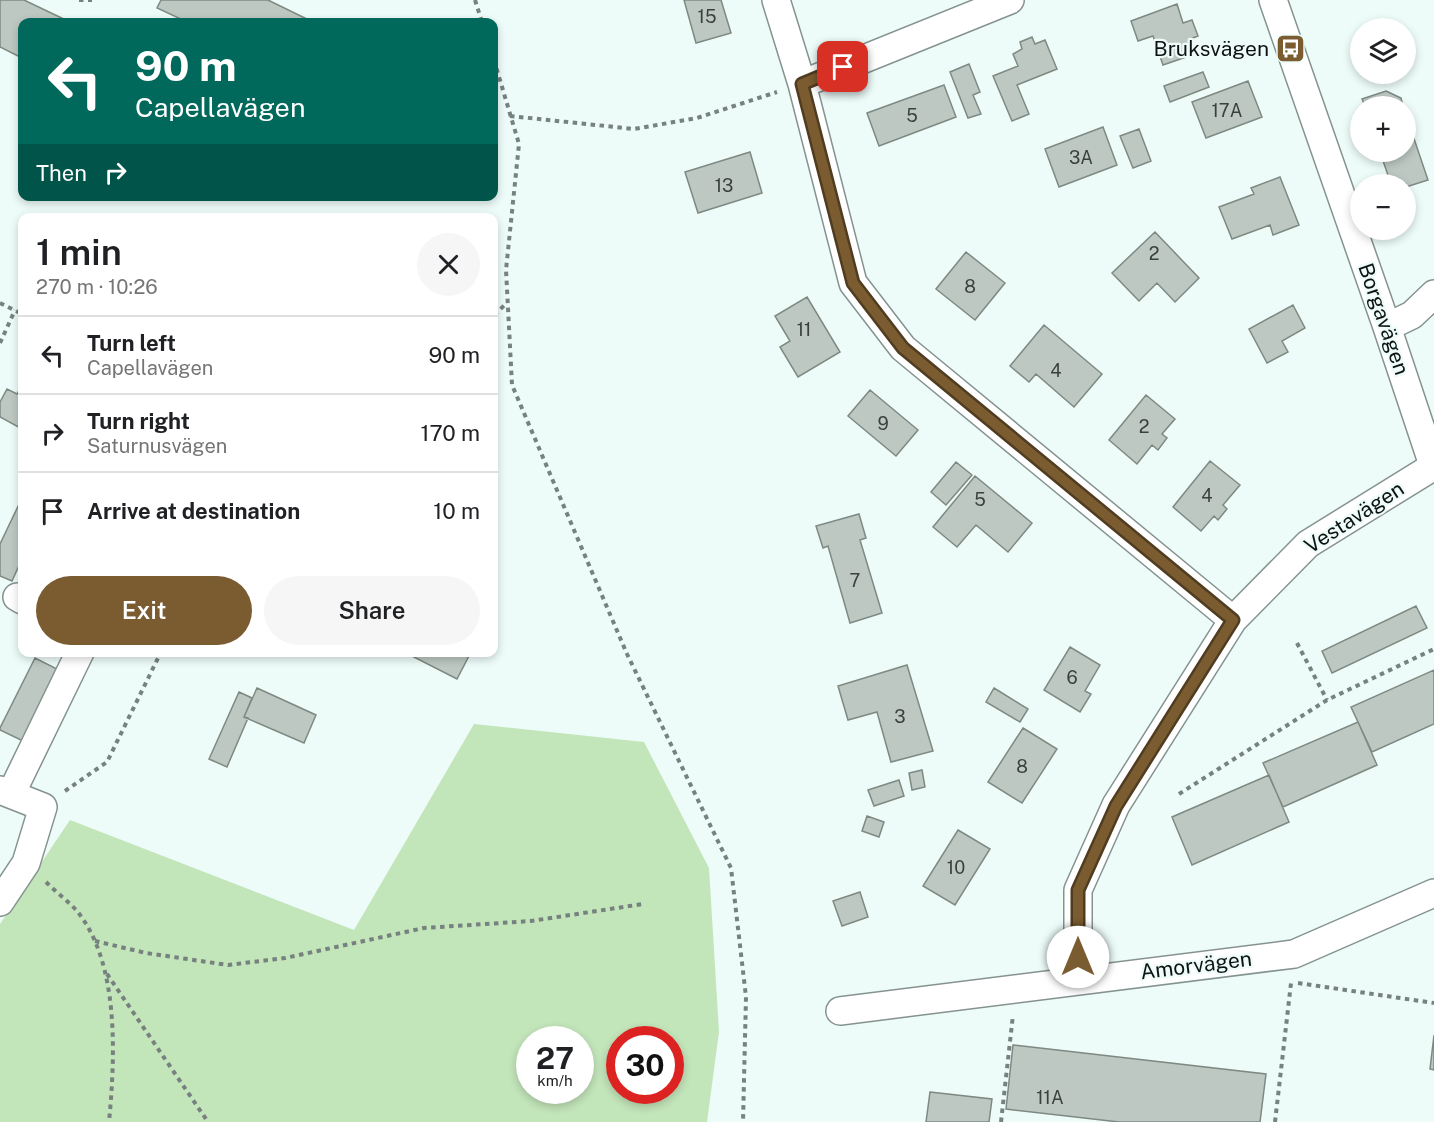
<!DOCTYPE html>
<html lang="en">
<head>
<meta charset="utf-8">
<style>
	:root { --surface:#fff; --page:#f6f6f6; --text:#202124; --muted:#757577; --line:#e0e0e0; --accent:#7b5c31 }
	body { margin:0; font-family:"Public Sans",sans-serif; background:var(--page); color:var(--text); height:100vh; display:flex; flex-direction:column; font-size:22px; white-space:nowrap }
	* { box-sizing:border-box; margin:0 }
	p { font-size:20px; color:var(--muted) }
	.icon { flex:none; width:33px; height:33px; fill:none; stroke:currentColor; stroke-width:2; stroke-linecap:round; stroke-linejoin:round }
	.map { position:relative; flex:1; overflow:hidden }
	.sheet { position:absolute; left:18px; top:213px; width:480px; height:444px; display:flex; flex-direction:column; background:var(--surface); border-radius:12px; box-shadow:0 3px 9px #0003 }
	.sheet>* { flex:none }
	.top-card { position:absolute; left:18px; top:18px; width:480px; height:183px; border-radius:12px; box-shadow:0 3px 9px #0003; background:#00695c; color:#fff; overflow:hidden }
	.fabs { position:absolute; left:1350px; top:18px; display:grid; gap:12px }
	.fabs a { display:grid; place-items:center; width:66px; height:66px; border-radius:50%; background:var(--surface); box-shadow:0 3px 9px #0003; font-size:30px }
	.speed { position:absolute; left:516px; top:1026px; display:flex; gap:12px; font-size:30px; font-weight:700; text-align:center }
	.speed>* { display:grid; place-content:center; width:78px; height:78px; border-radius:50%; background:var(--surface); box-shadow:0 3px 9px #0003; line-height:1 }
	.speed small { font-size:15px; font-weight:400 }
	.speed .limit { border:9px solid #d22; background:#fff; color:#111 }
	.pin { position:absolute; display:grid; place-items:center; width:51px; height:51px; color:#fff; margin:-26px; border-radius:12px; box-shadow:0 3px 9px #0006 }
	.me { position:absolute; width:66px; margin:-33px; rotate:0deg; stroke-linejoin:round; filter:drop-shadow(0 0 4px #0008) }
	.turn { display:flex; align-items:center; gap:21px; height:126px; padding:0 18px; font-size:27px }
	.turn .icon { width:78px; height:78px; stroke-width:2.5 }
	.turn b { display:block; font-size:42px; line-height:51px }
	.then { display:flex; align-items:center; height:57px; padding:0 18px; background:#0003; gap:12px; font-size:22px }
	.round { display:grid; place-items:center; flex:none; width:63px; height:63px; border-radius:32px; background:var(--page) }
	.headline { display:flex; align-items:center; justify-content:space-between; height:102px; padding:0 18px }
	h1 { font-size:36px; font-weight:600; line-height:45px }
	.primary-button { display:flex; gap:12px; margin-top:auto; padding:12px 18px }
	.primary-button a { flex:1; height:69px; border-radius:36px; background:var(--accent); color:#fff; font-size:24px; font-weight:600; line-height:69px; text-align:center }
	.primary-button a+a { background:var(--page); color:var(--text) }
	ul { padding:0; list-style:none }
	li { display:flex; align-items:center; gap:18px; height:78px; padding:0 18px; border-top:2px solid var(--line) }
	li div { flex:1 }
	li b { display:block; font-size:22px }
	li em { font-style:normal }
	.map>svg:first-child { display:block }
	.green { fill:#c3e5ba; fill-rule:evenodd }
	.building { fill:#bdc8c2; stroke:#7e8982; stroke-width:1.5 }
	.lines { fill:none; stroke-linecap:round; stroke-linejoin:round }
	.minor-casing { stroke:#859390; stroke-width:30 }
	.path { stroke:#77817f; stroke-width:4; stroke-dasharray:4.5 4.5; stroke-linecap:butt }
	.minor { stroke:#fff; stroke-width:27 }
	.route-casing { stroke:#503c20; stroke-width:15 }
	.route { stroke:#7b5c31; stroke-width:10 }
	.labels { text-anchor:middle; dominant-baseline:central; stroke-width:4.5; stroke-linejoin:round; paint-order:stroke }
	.number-label { font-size:18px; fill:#3a403e }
	.poi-label { font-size:21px; fill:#0e1312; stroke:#edfcf9; text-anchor:end }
	.street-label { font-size:21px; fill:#0e1312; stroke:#edfcf9 }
</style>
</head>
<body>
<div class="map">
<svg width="1434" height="1122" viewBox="0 0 1434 1122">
	<rect width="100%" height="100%" fill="#edfcf9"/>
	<path class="green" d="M474 724 644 742 709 868 719 1032 707 1122H0V924L70 820 354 930ZM530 1040H580V1090H530ZM620 1040H670V1090H620Z"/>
	<path class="building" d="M0 0H24L70 22H22V58L0 47Z
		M161 0H268L313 22H187L157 8Z
		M684 0H721L731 33 696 43Z
		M1177 4 1183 23 1192 20 1198 36 1190 39 1195 54 1163 65 1153 36 1138 41 1131 21Z
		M1032 37 1035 44 1045 40 1057 69 1017 85 1029 114 1012 121 993 76 1018 66 1013 54 1022 49 1020 42Z
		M969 64 980 92 973 95 981 114 968 118 950 72Z
		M1203 72 1209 87 1170 102 1164 86Z
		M1248 81 1262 117 1206 138 1192 102Z
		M944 85 956 117 879 146 867 113Z
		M1386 91 1401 98 1403 106H1365L1362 99Z
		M1407 118 1428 180 1406 187V184H1391L1380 152H1406V119Z
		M1103 127 1117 165 1059 187 1045 149Z
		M1139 129 1151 161 1133 168 1120 136Z
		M750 152 762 193 698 213 685 172Z
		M1280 177 1299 225 1273 235 1270 225 1232 239 1219 207 1254 194 1251 188Z
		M1155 232 1199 278 1175 302 1157 283 1139 301 1112 273Z
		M966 252 1005 283 975 320 936 289Z
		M807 297 840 352 798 377 780 347 790 341 775 316Z
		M1293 305 1305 328 1282 341 1288 352 1267 363 1249 329Z
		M1044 325 1102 374 1074 407 1036 374 1029 382 1010 366Z
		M22 385V429L0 417V402L7 389 17 394Z
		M870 390 918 430 896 456 848 416Z
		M1146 395 1175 419 1162 434 1167 438 1158 450 1152 445 1137 464 1109 440Z
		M1210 461 1240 485 1223 505 1227 509 1218 520 1214 516 1201 531 1173 507Z
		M956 462 972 475 946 505 931 492Z
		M975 476 1032 523 1008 552 976 525 957 547 933 527Z
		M22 498V559L12 581 0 576V544Z
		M859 514 866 538 860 540 882 613 850 623 828 546 823 548 816 526Z
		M1416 606 1427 628 1332 673 1322 651Z
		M1070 647 1100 665 1085 691 1091 694 1080 712 1044 690Z
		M408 652H471L457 679 408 654Z
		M35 658 59 670 23 741 0 730V728Z
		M907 665 933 751 891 762 877 712 848 720 838 686Z
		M1434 670V724L1372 752 1351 707Z
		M257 688 316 715 304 743 244 717Z
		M994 688 1028 709 1020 722 986 702Z
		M239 692 252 698 244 717 248 718 227 767 209 759Z
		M1358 722 1377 765 1283 807 1263 763Z
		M1023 728 1057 749 1022 803 988 782Z
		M922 770 925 787 912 790 909 773Z
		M1269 775 1289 822 1192 865 1172 817Z
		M899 780 904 796 874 806 868 790Z
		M867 816 884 822 879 837 862 831Z
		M958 830 990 849 955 905 923 886Z
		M860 892 868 917 842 926 833 901Z
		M1434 1035V1070L1430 1069Z
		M1013 1045 1266 1074 1260 1122H1119L1006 1109Z
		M930 1092 992 1099 989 1122H926Z"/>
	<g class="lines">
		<defs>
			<path id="minor" d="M776 0 802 84 853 283 903 348 1233 620
				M1273 0 1387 327 1434 468
				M802 84 1010 0
				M1387 327 1412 315 1434 294
				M17 597 22 600
				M0 790 43 807 26 863 0 902
				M11 794 80 652
				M1078 980V890L1116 805 1233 620 1308 544 1434 466
				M840 1011 1294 954 1434 893"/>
		</defs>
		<use href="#minor" class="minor-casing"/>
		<path class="path" d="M79 0H92
			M475 0 482 22
			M494 60 519 144 506 270 512 385 627 654 731 868 746 997 743 1122
			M510 116 634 129 697 118 777 92
			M0 303 22 314
			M494 315 507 303
			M0 343 15 310
			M1297 643 1327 700
			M65 791 107 762 161 652
			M1179 794 1327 700 1434 649
			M46 882C56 892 68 901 77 911 120 964 115 1058 109 1122
			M95 941 146 953 228 965 285 958 424 928 531 921 643 904
			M107 974 208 1122
			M1298 983 1434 1003
			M1001 1122 1013 1015
			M1275 1122 1291 983"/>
		<use href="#minor" class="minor"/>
	</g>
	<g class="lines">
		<defs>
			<path id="route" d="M843 67 802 84 853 283 903 348 1233 620 1116 806 1078 890V957"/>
		</defs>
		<use href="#route" class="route-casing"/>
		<use href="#route" class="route"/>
	</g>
	<defs>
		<symbol id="bus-square" viewBox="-11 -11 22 22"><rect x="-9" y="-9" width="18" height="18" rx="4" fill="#7b5c31" stroke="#edfcf9"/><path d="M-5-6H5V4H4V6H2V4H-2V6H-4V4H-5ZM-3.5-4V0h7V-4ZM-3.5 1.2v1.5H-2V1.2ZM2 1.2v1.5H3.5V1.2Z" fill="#fff"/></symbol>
	</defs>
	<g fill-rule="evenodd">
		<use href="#bus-square" x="1274" y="32" width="33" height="33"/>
	</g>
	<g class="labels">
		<g class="number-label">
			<text x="707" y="16">15</text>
			<text x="1227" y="110">17A</text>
			<text x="912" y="115">5</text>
			<text x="1081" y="157">3A</text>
			<text x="724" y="185">13</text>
			<text x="1154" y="253">2</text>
			<text x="970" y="286">8</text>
			<text x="804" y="329">11</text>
			<text x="1056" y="370">4</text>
			<text x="883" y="423">9</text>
			<text x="1144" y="426">2</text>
			<text x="1207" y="495">4</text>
			<text x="980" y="499">5</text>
			<text x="855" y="580">7</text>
			<text x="1072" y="677">6</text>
			<text x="900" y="716">3</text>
			<text x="1022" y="766">8</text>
			<text x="956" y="867">10</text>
			<text x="1050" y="1097">11A</text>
		</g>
		<g class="poi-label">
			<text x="1269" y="48">Bruksvägen</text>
		</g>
		<g class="street-label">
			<text transform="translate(1384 319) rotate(71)">Borgavägen</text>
			<text transform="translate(1354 517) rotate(-33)">Vestavägen</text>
			<text transform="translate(1196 965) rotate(-7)">Amorvägen</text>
		</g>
	</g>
</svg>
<div class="fabs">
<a><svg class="icon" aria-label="layers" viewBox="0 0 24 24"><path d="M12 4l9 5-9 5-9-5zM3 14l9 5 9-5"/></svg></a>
<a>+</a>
<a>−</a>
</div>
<div class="speed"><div>27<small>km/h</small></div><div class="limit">30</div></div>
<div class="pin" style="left:843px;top:67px;background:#d93025"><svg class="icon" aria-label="arrive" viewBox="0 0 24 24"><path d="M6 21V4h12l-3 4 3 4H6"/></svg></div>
<svg class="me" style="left:1078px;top:957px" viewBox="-20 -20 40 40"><circle r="19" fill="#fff"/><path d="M0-13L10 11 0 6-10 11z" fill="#7b5c31"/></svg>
<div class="top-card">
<div class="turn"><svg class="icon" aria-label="left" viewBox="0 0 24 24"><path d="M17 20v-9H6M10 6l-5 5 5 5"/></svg><div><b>90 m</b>Capellavägen</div></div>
<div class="then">Then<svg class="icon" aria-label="right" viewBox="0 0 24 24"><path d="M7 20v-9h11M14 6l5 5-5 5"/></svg></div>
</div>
<section class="sheet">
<div class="headline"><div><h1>1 min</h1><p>270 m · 10:26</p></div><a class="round"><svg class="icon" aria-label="close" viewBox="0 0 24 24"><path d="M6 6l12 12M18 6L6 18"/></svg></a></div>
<ul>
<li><svg class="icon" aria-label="left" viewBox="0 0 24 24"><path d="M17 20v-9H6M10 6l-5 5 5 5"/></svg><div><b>Turn left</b><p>Capellavägen</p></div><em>90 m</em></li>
<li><svg class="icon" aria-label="right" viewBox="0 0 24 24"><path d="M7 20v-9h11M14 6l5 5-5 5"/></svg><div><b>Turn right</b><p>Saturnusvägen</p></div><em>170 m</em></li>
<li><svg class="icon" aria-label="arrive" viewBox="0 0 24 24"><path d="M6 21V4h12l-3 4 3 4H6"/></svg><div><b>Arrive at destination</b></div><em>10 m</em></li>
</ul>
<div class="primary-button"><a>Exit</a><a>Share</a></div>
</section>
</div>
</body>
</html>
